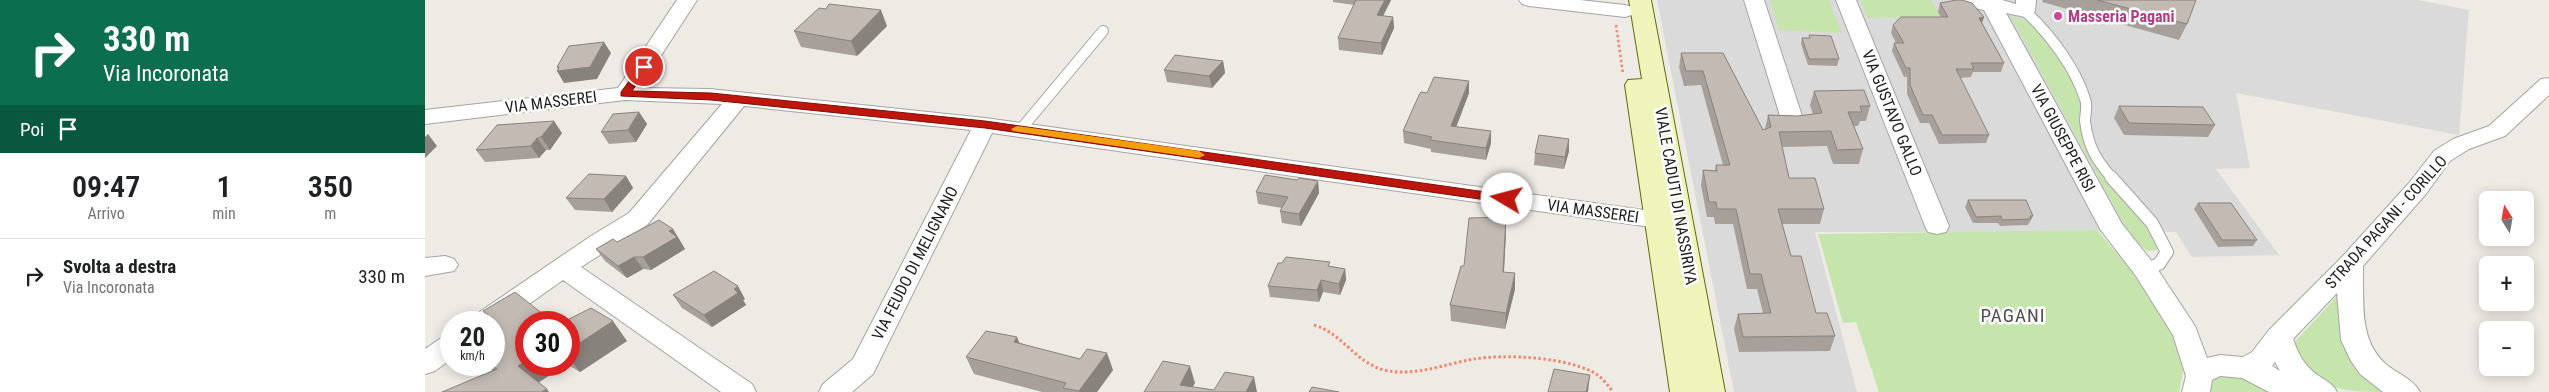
<!DOCTYPE html>
<html lang="it">
<head>
<meta charset="utf-8">
<style>
	:root { --surface:#fff; --page:#f2f2f2; --text:#202124; --muted:#757577; --line:#e0e0e0 }
	body { margin:0; font-family:"Roboto Condensed",sans-serif; background:var(--page); color:var(--text); height:100vh; display:flex; flex-direction:column; font-size:19px; white-space:nowrap }
	* { box-sizing:border-box; margin:0 }
	p { font-size:16px; color:var(--muted) }
	.icon { flex:none; width:28px; height:28px; fill:none; stroke:currentColor; stroke-width:2; stroke-linecap:round; stroke-linejoin:round }
	.map { position:relative; flex:1; overflow:hidden }
	.panel { display:flex; flex-direction:column; background:var(--surface); width:425px }
	.panel>* { flex:none }
	.top-card { background:#0b6e4f; color:#fff; overflow:hidden }
	.needle { width:32px; rotate:349deg }
	.tools { position:absolute; left:2054px; top:191px; display:grid; gap:10px }
	.tools a { display:grid; place-items:center; width:55px; height:55px; border-radius:8px; background:var(--surface); box-shadow:0 2px 12px #0003; font-size:25px }
	.speed { position:absolute; left:15px; top:311px; display:flex; gap:10px; font-size:25px; font-weight:700; text-align:center }
	.speed>* { display:grid; place-content:center; width:65px; height:65px; border-radius:50%; background:var(--surface); box-shadow:0 2px 12px #0003; line-height:1 }
	.speed small { font-size:12px; font-weight:400 }
	.speed .limit { border:8px solid #d22; background:#fff; color:#111 }
	.pin { position:absolute; display:grid; place-items:center; width:42px; height:42px; color:#fff; margin:-21px; border:2px solid #fff; border-radius:50%; box-shadow:0 1px 5px #0007 }
	.me { position:absolute; width:55px; margin:-28px; rotate:278deg; stroke-linejoin:round; filter:drop-shadow(0 0 4px #0008) }
	.turn { display:flex; align-items:center; gap:18px; height:105px; padding:0 20px; font-size:22px }
	.turn .icon { width:65px; height:65px; stroke-width:2.5 }
	.turn b { display:block; font-size:35px; line-height:42px }
	.then { display:flex; align-items:center; height:48px; padding:0 20px; background:#0003; gap:10px; font-size:19px }
	.eta { display:flex; justify-content:space-evenly; align-items:center; height:85px; text-align:center }
	.eta b { font-size:30px; font-weight:600; line-height:35px }
	ul { padding:0; list-style:none }
	li { display:flex; align-items:center; gap:15px; height:75px; padding:0 20px; border-top:1px solid var(--line) }
	li div { flex:1 }
	li b { display:block; font-size:19px }
	li em { font-style:normal }
	main { display:flex; flex:1; min-height:0 }
	.map>svg:first-child { display:block }
	.residential { fill:#dbdada }
	.grass { fill:#c5e5ac }
	.lines { fill:none; stroke-linecap:round; stroke-linejoin:round }
	.service-far1-casing { stroke:#a4a4a4; stroke-width:12 }
	.service-casing { stroke:#a4a4a4; stroke-width:14 }
	.minor-casing { stroke:#a4a4a4; stroke-width:2 }
	.secondary-casing { stroke:#5d6d0b; stroke-width:2 }
	.path-far1 { stroke:#f18671; stroke-width:2.5; stroke-dasharray:2.5 2.5; stroke-linecap:butt }
	.path { stroke:#f18671; stroke-width:3; stroke-dasharray:2.5 2.5; stroke-linecap:butt }
	.service-far1 { stroke:#fff; stroke-width:10 }
	.service { stroke:#fff; stroke-width:12 }
	.minor { fill:#fff; fill-rule:evenodd }
	.secondary { fill:#eff5ba; fill-rule:evenodd }
	.wall { fill:#a7a09a }
	.shaded-wall { fill:#88827d }
	.building { fill:#c2bab3; stroke:#88827d }
	.route { fill:#be160c; stroke:#7c0e08 }
	.slow { fill:#f59e0b }
	.hotel-dot { fill:#d1479c; stroke:#fff; stroke-width:2 }
	.labels { text-anchor:middle; dominant-baseline:central; stroke-width:5; stroke-linejoin:round; paint-order:stroke }
	.hotel-label { font-size:16px; font-weight:bold; fill:#b23c85; stroke:#fff; text-anchor:start }
	.street-label { font-size:16px; fill:#1d1d1d; stroke:#fff }
	.quarter-label { font-size:19px; letter-spacing:1px; fill:#505050; stroke:#fff }
</style>
</head>
<body>
<main>
<section class="panel">
<div class="top-card">
<div class="turn"><svg class="icon" aria-label="right" viewBox="0 0 24 24"><path d="M7 20v-9h11M14 6l5 5-5 5"/></svg><div><b>330 m</b>Via Incoronata</div></div>
<div class="then">Poi<svg class="icon" aria-label="arrive" viewBox="0 0 24 24"><path d="M6 21V4h12l-3 4 3 4H6"/></svg></div>
</div>
<div class="eta">
<div><b>09:47</b><p>Arrivo</p></div>
<div><b>1</b><p>min</p></div>
<div><b>350</b><p>m</p></div>
</div>
<ul>
<li><svg class="icon" aria-label="right" viewBox="0 0 24 24"><path d="M7 20v-9h11M14 6l5 5-5 5"/></svg><div><b>Svolta a destra</b><p>Via Incoronata</p></div><em>330 m</em></li>
</ul>
</section>
<div class="map">
<svg width="2124" height="392" viewBox="0 0 2124 392">
	<rect width="100%" height="100%" fill="#eeebe4"/>
	<path class="residential" d="M1232 0H1993L2044 10 2034 135 1811 93 1825 168 1791 169 1854 255 1767 257 1751 232H1390L1432 392H1309Z"/>
	<path class="grass" d="M1345 0H1404L1417 33 1354 30Z
		M1435 0H1506L1516 17 1443 18Z
		M1586 16C1593 18 1600 20 1607 25 1621 35 1654 84 1656 102 1657 119 1654 134 1662 150 1676 178 1730 227 1732 250L1722 251 1705 235Z
		M1672 230 1706 270 1757 350 1760 361 1754 392H1454L1431 322 1418 323 1393 234Z
		M1915 293C1917 342 1915 365 1962 392 1935 392 1904 392 1883 373 1876 366 1871 355 1866 346Z
		M1800 374H1816L1851 392H1784V389L1789 379Z"/>
	<g class="lines">
		<defs>
			<path id="service-far1" d="M1600 11C1624 33 1650 67 1660 99 1663 105 1660 114 1660 121 1663 146 1671 160 1687 178
				M596 129 678 31"/>
			<path id="service" d="M1686 177 1727 223 1742 252 1734 264 1720 270"/>
			<path id="minor" d="M252 0H272L215 88 285 89 560 118 1233 212 1242 214 1245 220 1242 226 1233 228 567 133 448 374 427 392H394L398 384 428 359 546 130 319 106 222 225 156 267 327 384 331 392H296L138 280 69 329V322H46L50 315 166 236 204 213 297 104 200 100 0 124V110L193 88Z
				M1094 0H1155L1200 5 1207 7 1210 11 1207 15 1200 17 1104 6 1097 4Z
				M1319 0H1339L1379 122 1376 127 1368 129 1360 127 1357 122Z
				M1411 0H1431L1524 226 1521 232 1512 234 1503 232 1500 226Z
				M1528 0H1577L1591 4V0H1611L1610 11 1607 15 1600 17 1581 13 1697 224 1729 264 1770 326 1782 358 1795 355 1818 357 1827 352 1844 330 1916 258 1984 183 2009 151 2028 139 2064 126 2116 79 2124 78V95L2080 136 2044 149 2025 161 2000 195 1938 266C1939 301 1933 341 1962 365 1973 374 1988 379 1995 392H1958L1935 374 1926 361 1916 340 1912 293 1868 339C1873 353 1878 364 1891 374 1899 380 1907 382 1912 392H1844L1817 378 1795 376 1787 380 1785 392H1757L1761 376 1748 335 1711 276 1675 229 1559 10 1531 4ZM1850 362 1855 371 1847 366Z
				M20 256 29 259 33 265 29 271 0 276V258Z
				M26 335V359L10 371 0 374V349L16 338Z"/>
			<path id="secondary" d="M1204 0H1226L1300 392H1245L1200 85 1203 80 1217 79Z"/>
		</defs>
		<use href="#service-far1" class="service-far1-casing"/>
		<use href="#service" class="service-casing"/>
		<use href="#minor" class="minor-casing"/>
		<use href="#secondary" class="secondary-casing"/>
		<path class="path-far1" d="M1191 25 1198 74"/>
		<path class="path" d="M889 325C917 333 931 363 959 370 989 377 1020 364 1049 359 1082 354 1135 357 1166 371 1176 376 1182 384 1188 392"/>
		<use href="#service-far1" class="service-far1"/>
		<use href="#service" class="service"/>
		<use href="#minor" class="minor"/>
		<use href="#secondary" class="secondary"/>
	</g>
	<path class="wall" d="M908 0H966L958 16 968 17 969 28 957 55 914 50 913 38 929 5 908 2Z
		M1618 0H1771L1762 24 1754 40 1617 2Z
		M1515 3 1559 17 1557 23 1579 63 1576 72H1548L1546 77 1535 78 1564 135 1561 143 1514 144 1504 123H1495L1482 94V77H1479L1467 51 1469 43H1471L1466 33 1468 25 1516 17 1513 12Z
		M462 26 432 56 376 47 369 31Z
		M1384 35 1414 59 1412 66 1383 65 1376 44 1377 38H1384Z
		M1256 53H1298L1338 130 1340 129 1343 115 1372 116 1388 114 1385 105 1389 91 1445 106 1441 121H1435L1433 126H1429L1438 149 1434 164H1408L1402 146 1357 147 1364 178 1399 209 1395 224H1357L1366 256 1391 313 1410 336 1405 351 1314 352 1309 329 1313 314 1338 313 1332 289H1322L1308 224H1290L1289 217H1282L1276 185 1278 170 1290 171 1291 165H1298L1276 85 1259 86 1254 67Z
		M798 61 800 73 787 88 742 82 739 70Z
		M1002 93H1044L1031 127 1066 143 1061 160 1006 152V149L979 143 978 131Z
		M1694 106 1790 125 1783 137 1699 135 1689 118Z
		M214 112 222 124 211 142 184 144 176 132Z
		M137 133 125 150H121L114 158 60 162 51 150Z
		M1144 151 1139 169 1109 165 1110 153Z
		M201 176 208 188 187 212 150 210 141 198Z
		M872 180 893 181 894 193 876 226 857 223 855 211 857 208 833 204 831 192Z
		M1543 200 1608 216 1603 225 1575 226 1573 223H1548L1540 207Z
		M1773 203 1832 240 1828 246 1793 247 1769 209Z
		M248 229 260 249 226 270 218 269 202 278 180 261 171 249 192 242Z
		M1081 233 1079 272 1090 289 1080 329 1026 321 1025 305 1039 266Z
		M857 263 905 266 920 269 921 280 915 295 898 292 894 302 845 297 843 286Z
		M90 292 101 365 67 371 62 365H69V322L65 320 58 311Z
		M248 295 320 299 318 300 321 305 287 327 257 308Z
		M144 322 202 341 155 372 143 365Z
		M595 343 688 370 672 392H617L549 374 541 357Z"/>
	<path class="shaded-wall" d="M960 0H966L953 26 952 15Z
		M456 10 462 26 432 56 426 41Z
		M968 17 969 28 957 55 956 43Z
		M1559 17 1556 25 1554 18Z
		M179 42 186 53 172 79 139 83 132 71H134L132 67Z
		M798 61 800 73 787 88 784 76Z
		M1044 81V93L1027 138 1026 126Z
		M214 112 222 124 211 142 203 130Z
		M129 121 137 133 125 150 116 137Z
		M1066 131V143L1061 160V148Z
		M3 134 12 146 0 158V137Z
		M112 138 121 150 114 158 106 146Z
		M1144 139V151L1139 169 1140 157Z
		M201 176 208 188 187 212 179 199Z
		M893 181 894 193 876 226 874 214Z
		M1081 217V233L1078 287V272Z
		M248 229 260 249 226 270 218 257 244 231Z
		M209 257 218 269 202 278 193 266Z
		M920 269 921 280 915 295 914 284Z
		M1090 273V289L1080 329 1081 313Z
		M896 280 898 292 894 302 892 290Z
		M313 286 320 299 318 300 321 305 287 327 279 315 309 289Z
		M188 321 202 341 155 372 144 358V350Z
		M592 337 599 354 589 342Z
		M682 353 688 370 672 392H655L654 391Z
		M101 361V365H140L110 385 93 366Z
		M765 366 770 383 765 392 755 385Z
		M1165 375 1163 392H1161Z
		M829 377 832 392H821Z
		M122 389 124 392H116Z"/>
	<path class="building" d="M931 0H960L952 15 968 17 956 43 913 38Z
		M1532 0H1537L1547 3 1559 17 1554 18 1579 63H1546L1549 69H1531L1564 135H1517L1507 115H1498L1485 85V68H1481L1469 43H1479L1468 25 1476 17H1523L1515 3Z
		M1672 0H1771L1762 24Z
		M404 4 456 10 426 41 369 31 394 8 401 9Z
		M1384 35 1406 36 1414 59H1384L1377 38H1385Z
		M179 42 165 67 132 71 134 67H132L144 46Z
		M1256 53H1298L1338 130 1346 127 1343 115 1372 116 1397 113 1389 91 1439 90 1445 106H1435L1437 112H1423L1438 149 1412 150 1406 131 1354 132 1364 178H1390L1399 209H1353L1366 256H1376L1391 313H1402L1410 336 1318 337 1313 314 1346 313 1336 274H1325L1311 209H1292L1291 202H1284L1278 170 1292 171 1291 165H1305L1278 71H1261Z
		M750 55 798 61 784 76 739 70Z
		M1009 77 1044 81 1026 126 1066 131 1061 148 1005 140 1007 137 978 131 994 95 996 92 1002 93Z
		M1694 106 1778 107 1790 125 1704 123Z
		M214 112 203 130 176 132 188 114Z
		M129 121 116 137 112 138 106 146 51 150 72 125Z
		M1114 135 1144 139 1140 157 1110 153Z
		M164 174 201 176 179 199 141 198Z
		M840 175 872 180 874 178 893 181 874 214 855 211 863 197 831 192Z
		M1543 200H1601L1608 216H1605L1606 219 1577 220 1576 216 1551 217Z
		M1773 203H1806L1832 240H1797Z
		M1081 217 1078 272 1090 273 1081 313 1025 305 1036 266H1039L1044 218Z
		M234 220 248 229 244 231 252 237 218 257H209L193 266 171 249 188 239 192 242Z
		M861 257 905 262 903 266 920 269 914 284 896 280 892 290 843 286 853 263H857Z
		M289 271 313 286 309 289 313 293 279 315 248 295Z
		M90 292 128 322H101V361L93 366 122 389 116 392H17L72 369 67 365H69V322H61L67 319 58 311Z
		M166 308 188 321 144 350V322H138Z
		M561 331 592 337 589 342 655 359 662 349 682 353 654 391 638 388 641 383 541 357Z
		M738 361 765 366 755 385 789 390 800 372 829 377 821 392H719Z
		M1129 369 1165 375 1161 392H1123Z
		M887 387 914 392H884Z"/>
	<path class="route" d="M219 64 224 67 207 91 286 93 560 121 1082 195 1088 199 1082 203 560 128 286 100 196 96V92L216 65Z"/>
	<path class="slow" d="M592 126 774 151 780 155 774 158 588 131 586 129Z"/>
	<circle class="hotel-dot" cx="1633" cy="16" r="5"/>
	<g class="labels">
		<g class="hotel-label">
			<text x="1643" y="16">Masseria Pagani</text>
		</g>
		<g class="street-label">
			<text transform="translate(126 102) rotate(-7)">VIA MASSEREI</text>
			<text transform="translate(1467 113) rotate(68)">VIA GUSTAVO GALLO</text>
			<text transform="translate(1638 138) rotate(62)">VIA GIUSEPPE RISI</text>
			<text transform="translate(1251 196) rotate(80)">VIALE CADUTI DI NASSIRIYA</text>
			<text transform="translate(1168 211) rotate(8)">VIA MASSEREI</text>
			<text transform="translate(1961 222) rotate(-48)">STRADA PAGANI - CORILLO</text>
			<text transform="translate(490 263) rotate(-63)">VIA FEUDO DI MELIGNANO</text>
		</g>
		<g class="quarter-label">
			<text x="1588" y="315">PAGANI</text>
		</g>
	</g>
</svg>
<div class="tools">
<a><svg class="needle" viewBox="-14 -14 28 28"><path d="M0-13l5 13h-10z" fill="#e53935"/><path d="M0 13l5-13h-10z" fill="#757577"/></svg></a>
<a>+</a>
<a>−</a>
</div>
<div class="speed"><div>20<small>km/h</small></div><div class="limit">30</div></div>
<div class="pin" style="left:219px;top:67px;background:#d93025"><svg class="icon" aria-label="arrive" viewBox="0 0 24 24"><path d="M6 21V4h12l-3 4 3 4H6"/></svg></div>
<svg class="me" style="left:1082px;top:199px" viewBox="-20 -20 40 40"><circle r="19" fill="#fff"/><path d="M0-13L10 11 0 6-10 11z" fill="#be160c"/></svg>
</div>
</main>
</body>
</html>
